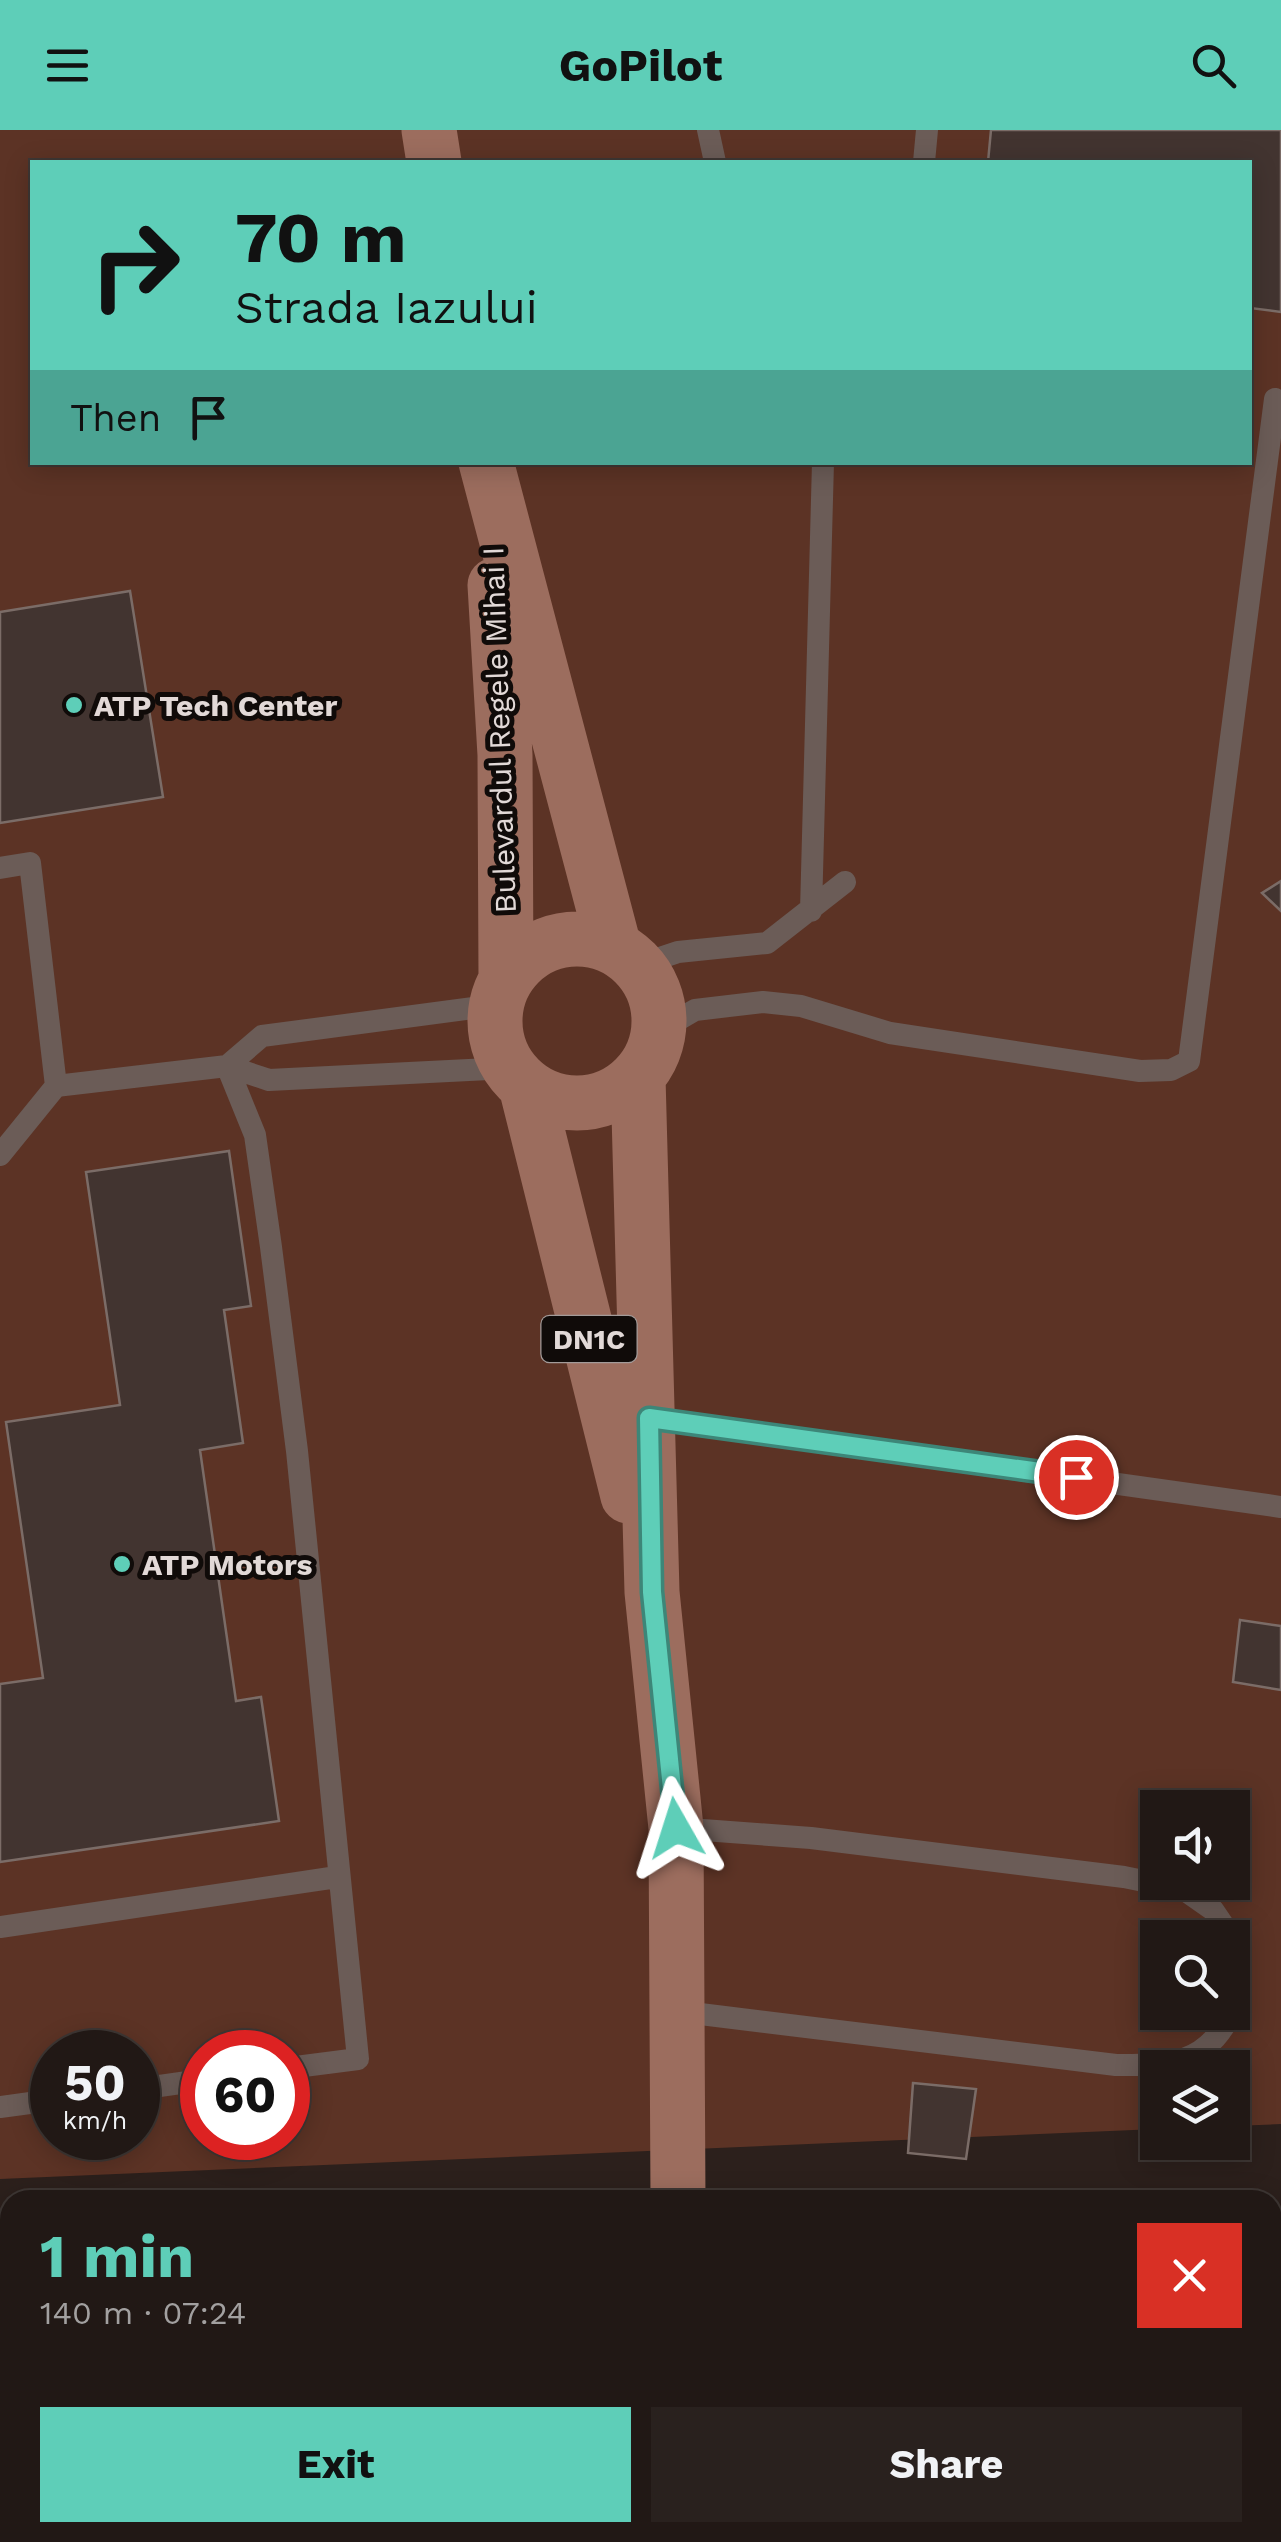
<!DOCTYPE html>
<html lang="en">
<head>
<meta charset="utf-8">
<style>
	:root { --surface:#211815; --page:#29211e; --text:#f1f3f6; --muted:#a2a0a0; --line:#3e3734; --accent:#5eceb8 }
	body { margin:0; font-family:"Work Sans",sans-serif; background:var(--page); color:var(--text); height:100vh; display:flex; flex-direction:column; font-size:38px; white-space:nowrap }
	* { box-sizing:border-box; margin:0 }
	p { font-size:32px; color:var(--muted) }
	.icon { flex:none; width:55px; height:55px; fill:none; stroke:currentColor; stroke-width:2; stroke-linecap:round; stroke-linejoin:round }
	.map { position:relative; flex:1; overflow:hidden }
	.sheet { position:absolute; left:0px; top:2060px; width:1282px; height:352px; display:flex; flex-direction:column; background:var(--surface); border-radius:30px 30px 0 0; box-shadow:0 5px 25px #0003,0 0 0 2px var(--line) }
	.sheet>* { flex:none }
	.guide { position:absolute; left:30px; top:30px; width:1222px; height:305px; border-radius:0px; box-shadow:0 5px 25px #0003,0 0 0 2px var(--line); background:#5eceb8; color:#111; overflow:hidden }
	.controls { position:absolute; left:1140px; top:1660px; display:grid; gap:20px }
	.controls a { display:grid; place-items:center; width:110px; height:110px; border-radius:0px; background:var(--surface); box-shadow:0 5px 25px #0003,0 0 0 2px var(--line); font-size:50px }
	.speed { position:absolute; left:30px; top:1900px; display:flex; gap:20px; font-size:50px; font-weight:700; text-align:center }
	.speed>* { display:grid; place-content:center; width:130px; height:130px; border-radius:50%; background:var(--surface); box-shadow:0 5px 25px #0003,0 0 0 2px var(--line); line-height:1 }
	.speed small { font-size:25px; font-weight:400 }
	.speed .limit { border:15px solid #d22; background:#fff; color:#111 }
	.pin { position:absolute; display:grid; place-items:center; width:85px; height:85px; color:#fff; margin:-42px; border:5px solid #fff; border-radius:50%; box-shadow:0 2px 10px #0007 }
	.me { position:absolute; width:110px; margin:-55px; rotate:354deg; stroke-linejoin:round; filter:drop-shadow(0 0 8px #0008) }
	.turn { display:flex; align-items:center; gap:35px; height:210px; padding:0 40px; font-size:45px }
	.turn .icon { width:130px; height:130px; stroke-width:2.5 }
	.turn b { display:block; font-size:70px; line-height:85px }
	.then { display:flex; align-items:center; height:95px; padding:0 40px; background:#0003; gap:20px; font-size:38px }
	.round { display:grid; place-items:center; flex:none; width:105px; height:105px; border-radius:0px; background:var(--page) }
	.overview { display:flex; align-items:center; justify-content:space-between; height:170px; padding:0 40px }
	h1 { font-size:60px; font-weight:700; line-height:75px; color:var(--accent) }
	.primary-button { display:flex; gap:20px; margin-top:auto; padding:20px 40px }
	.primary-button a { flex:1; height:115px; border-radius:0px; background:var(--accent); color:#111; font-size:40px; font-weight:700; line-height:115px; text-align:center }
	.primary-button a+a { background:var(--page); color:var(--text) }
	header { display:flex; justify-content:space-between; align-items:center; height:130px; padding:0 40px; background:var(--accent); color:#111; font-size:45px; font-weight:700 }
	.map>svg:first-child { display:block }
	.green { fill:#5c3325; fill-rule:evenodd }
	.building { fill:#423430; stroke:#7b6c67; stroke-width:2.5 }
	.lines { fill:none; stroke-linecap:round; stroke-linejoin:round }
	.service { stroke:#6b5c57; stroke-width:22 }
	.minor { stroke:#6b5c57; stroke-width:45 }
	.primary { stroke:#9c6d5e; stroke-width:55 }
	.route-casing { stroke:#3d8678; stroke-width:25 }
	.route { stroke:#5eceb8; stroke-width:18 }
	.poi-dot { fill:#5eceb8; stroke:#100b09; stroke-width:4 }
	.labels { text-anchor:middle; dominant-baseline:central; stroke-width:10; stroke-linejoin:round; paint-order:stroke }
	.shield { fill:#100b09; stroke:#a39b99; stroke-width:2.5 }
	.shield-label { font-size:28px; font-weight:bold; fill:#e2d9d7 }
	.poi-label { font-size:30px; font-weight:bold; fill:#e2d9d7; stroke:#100b09; text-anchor:start }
	.street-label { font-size:30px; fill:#e2d9d7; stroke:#100b09 }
</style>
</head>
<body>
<header><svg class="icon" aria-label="menu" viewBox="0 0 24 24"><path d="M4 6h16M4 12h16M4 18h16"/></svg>GoPilot<svg class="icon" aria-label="search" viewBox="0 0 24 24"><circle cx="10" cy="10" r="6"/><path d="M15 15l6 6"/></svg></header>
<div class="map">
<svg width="1281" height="2412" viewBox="0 0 1281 2412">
	<rect width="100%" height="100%" fill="#2c201c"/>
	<path class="green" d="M0 0H1281V1994L1233 1996 1232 1938H1158L1157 1999 0 2049ZM32 32H1250V332H32ZM1158 1678H1232V1752H1158ZM1158 1808H1232V1882H1158ZM52 1922H138V2008H52ZM202 1922H288V2008H202Z"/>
	<path class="building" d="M991 0H1281V182L1250 178V32H988Z
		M130 461 163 667 0 693V482Z
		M1281 751V781L1262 763Z
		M229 1021 251 1176 224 1180 243 1313 200 1320 236 1571 261 1567 279 1691 0 1732V1554L43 1548 6 1292 120 1275 86 1042Z
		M1240 1490 1281 1496V1560L1233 1552Z
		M913 1953 976 1959 966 2029 908 2023Z
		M1272 2211 1281 2212V2331L1272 2330Z"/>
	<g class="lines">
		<path class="service" d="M708 0 715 32
			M924 32 927 0
			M0 738 30 733 56 956
			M811 781 823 332
			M639 835 678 822 767 813 845 752
			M659 901 695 880 763 872 801 876 890 903 1140 941 1171 940 1189 931 1275 269
			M227 936 255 1005 271 1117 297 1321 358 1929 288 1938
			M227 936 262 906 496 875
			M0 1025 56 956 227 936 269 950 509 938
			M649 1288 1281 1377
			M676 1698 811 1708 1124 1747 1183 1759 1213 1780 1232 1808
			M0 1797 337 1747
			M1232 1809 1241 1842 1232 1882
			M676 1881 1116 1935C1169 1935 1206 1936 1232 1882
			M138 1959 202 1950
			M0 1977 52 1970
			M1272 2150 1281 2151"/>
		<path class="minor" d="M0 2323H10"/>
		<path class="primary" d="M429 0 434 32
			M486 332 614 817
			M495 455 505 625 506 848
			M495 891a82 82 0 1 1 164 0a82 82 0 1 1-164 0Z
			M638 947 652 1462 676 1698 678 2070
			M526 956 628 1366
			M646 2402 649 2412"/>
	</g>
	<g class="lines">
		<defs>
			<path id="route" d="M676 1698 652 1462 649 1288 1076 1347"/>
		</defs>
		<use href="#route" class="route-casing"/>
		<use href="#route" class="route"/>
	</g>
	<g class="poi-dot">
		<circle cx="74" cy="575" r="10"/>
		<circle cx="122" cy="1434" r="10"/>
	</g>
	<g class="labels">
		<rect class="shield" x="541.5" y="1186" width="95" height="46" rx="8"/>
		<g class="shield-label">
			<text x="589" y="1209">DN1C</text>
		</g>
		<g class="poi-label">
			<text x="94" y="575">ATP Tech Center</text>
			<text x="142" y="1434">ATP Motors</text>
		</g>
		<g class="street-label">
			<text transform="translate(499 600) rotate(-92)">Bulevardul Regele Mihai I</text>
		</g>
	</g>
</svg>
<div class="controls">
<a><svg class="icon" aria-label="sound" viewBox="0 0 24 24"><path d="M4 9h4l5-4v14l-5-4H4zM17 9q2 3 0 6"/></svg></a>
<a><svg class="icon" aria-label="search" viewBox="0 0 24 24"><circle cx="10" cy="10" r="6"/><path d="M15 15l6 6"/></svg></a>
<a><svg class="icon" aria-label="layers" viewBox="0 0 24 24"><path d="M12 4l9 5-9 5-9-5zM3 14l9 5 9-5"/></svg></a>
</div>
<div class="speed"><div>50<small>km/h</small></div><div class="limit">60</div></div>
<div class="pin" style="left:1076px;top:1347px;background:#d93025"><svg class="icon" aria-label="arrive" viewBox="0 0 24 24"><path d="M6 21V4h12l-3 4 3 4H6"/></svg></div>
<svg class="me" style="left:676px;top:1698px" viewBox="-20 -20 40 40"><path d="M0-17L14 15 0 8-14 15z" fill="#5eceb8" stroke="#fff" stroke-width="4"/></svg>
<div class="guide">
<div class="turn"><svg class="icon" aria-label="right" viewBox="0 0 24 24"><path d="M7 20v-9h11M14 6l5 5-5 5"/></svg><div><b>70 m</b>Strada Iazului</div></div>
<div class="then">Then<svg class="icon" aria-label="arrive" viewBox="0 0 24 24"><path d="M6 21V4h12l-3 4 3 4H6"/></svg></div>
</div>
<section class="sheet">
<div class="overview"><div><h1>1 min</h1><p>140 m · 07:24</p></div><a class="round" style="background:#d93025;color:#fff"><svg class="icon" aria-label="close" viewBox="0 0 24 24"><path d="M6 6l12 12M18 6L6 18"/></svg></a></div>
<div class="primary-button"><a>Exit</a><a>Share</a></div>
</section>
</div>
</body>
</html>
